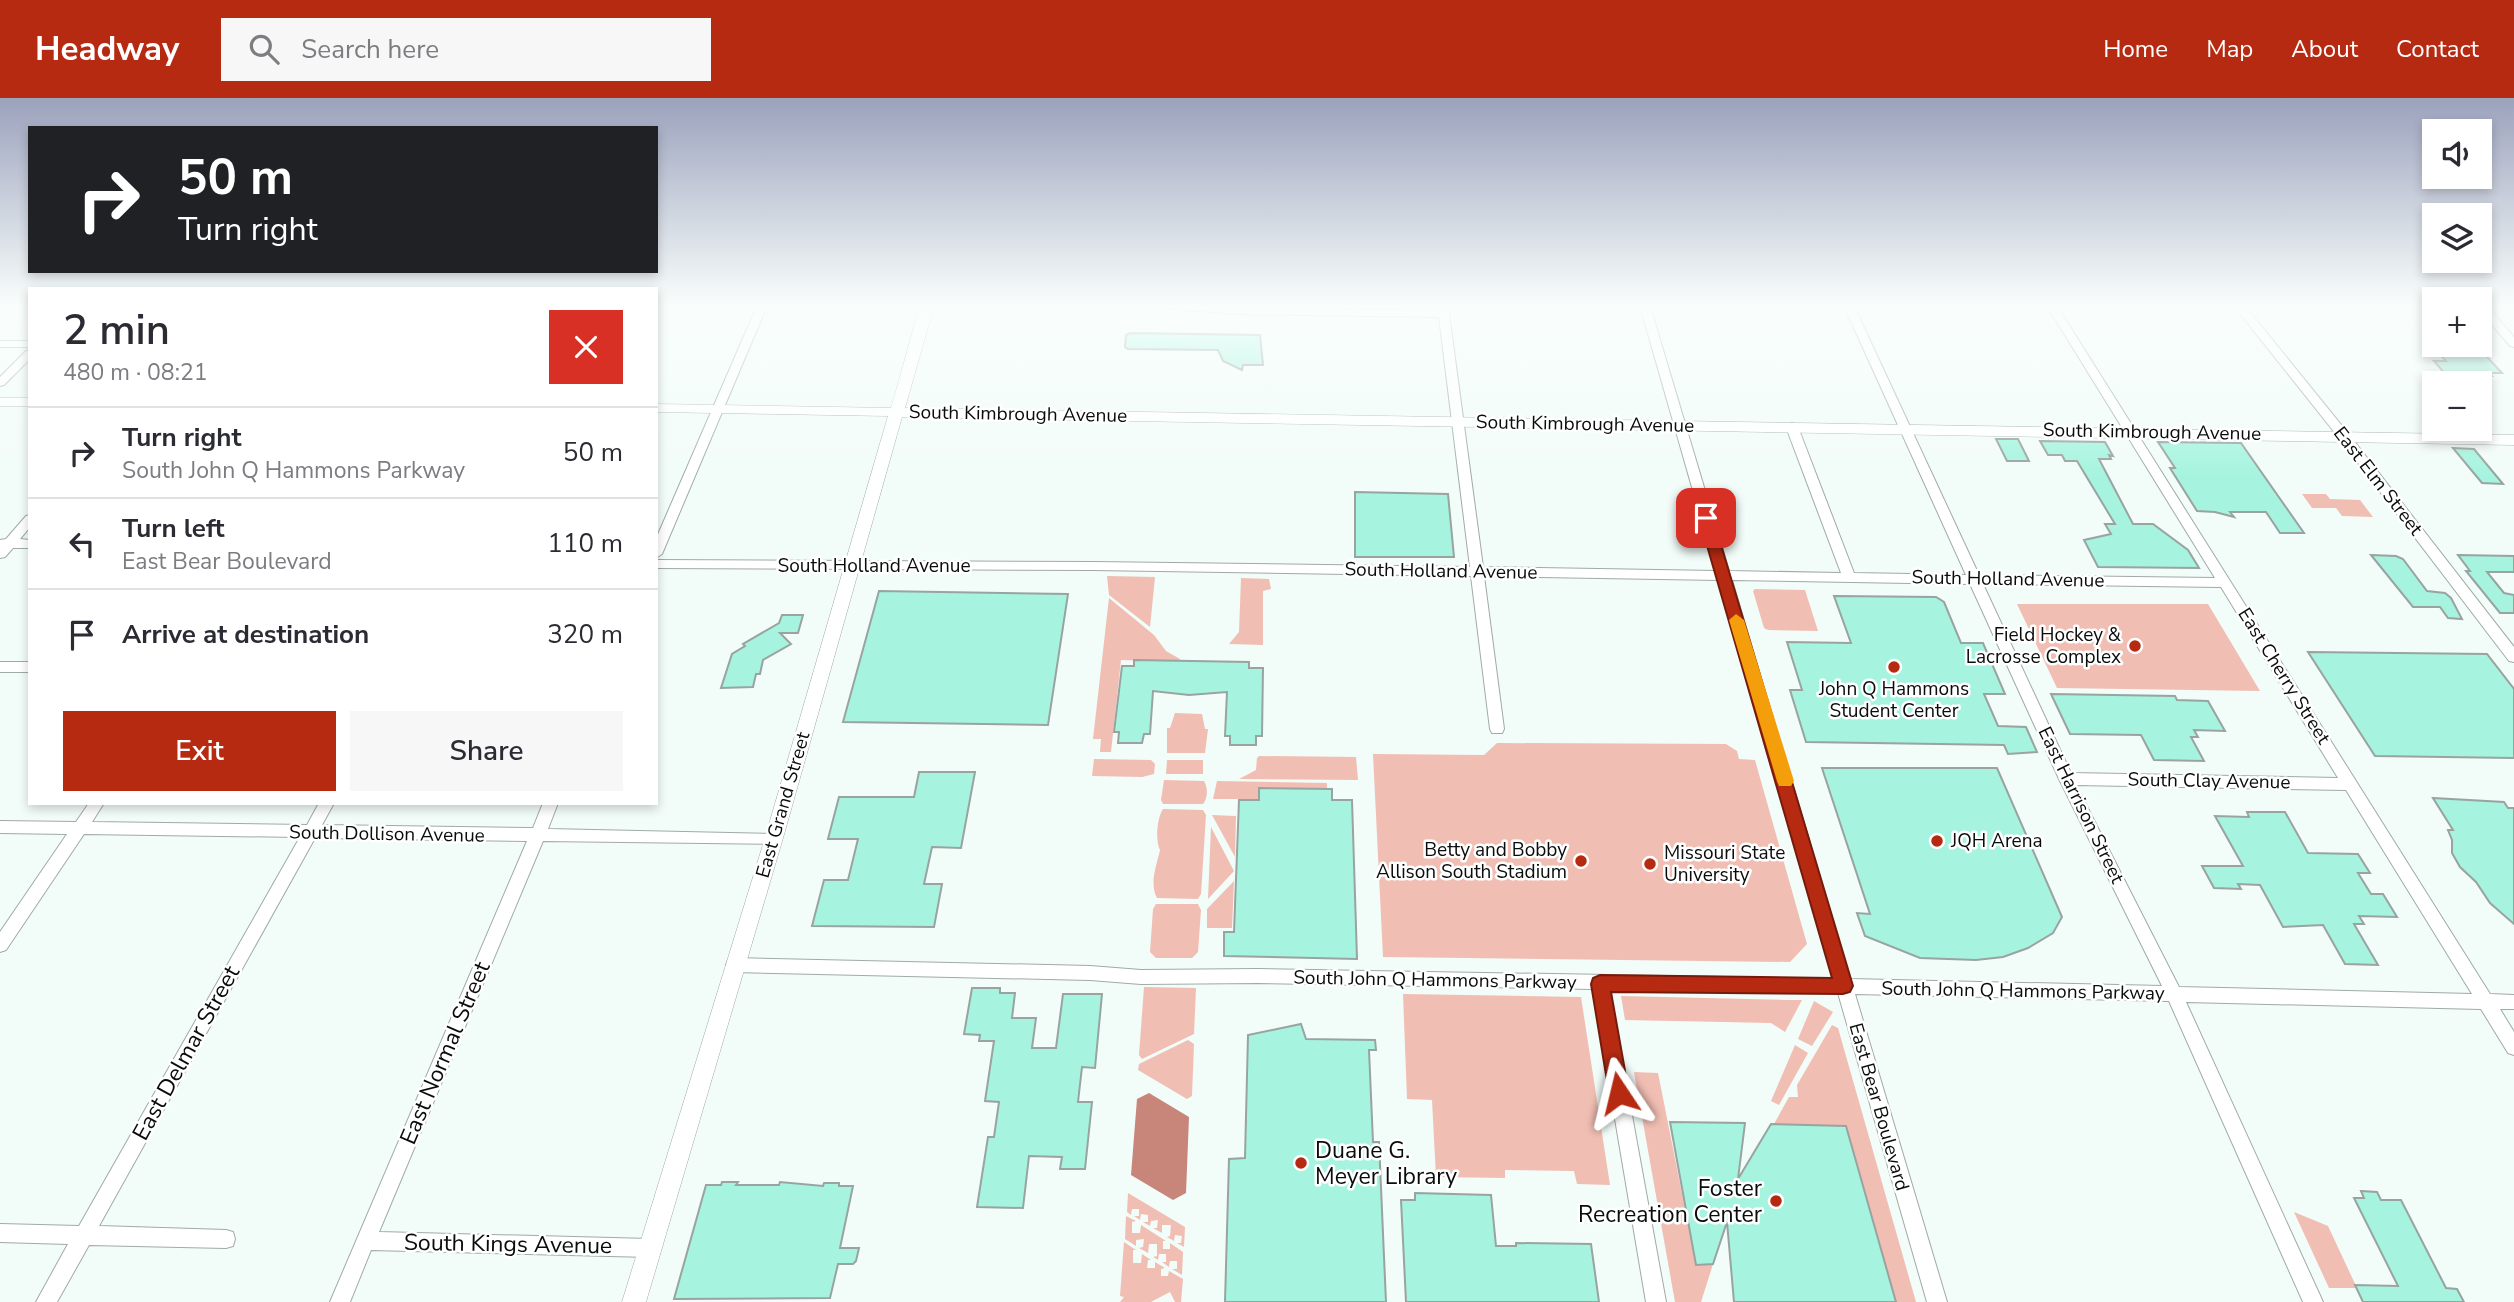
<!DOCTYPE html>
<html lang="en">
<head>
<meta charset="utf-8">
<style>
	:root { --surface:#fff; --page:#f7f7f7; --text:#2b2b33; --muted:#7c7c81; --line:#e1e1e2; --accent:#b62a12 }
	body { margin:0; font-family:"Nunito Sans",sans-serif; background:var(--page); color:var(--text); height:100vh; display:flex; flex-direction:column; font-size:26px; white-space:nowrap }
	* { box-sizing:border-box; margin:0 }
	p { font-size:23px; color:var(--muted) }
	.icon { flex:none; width:38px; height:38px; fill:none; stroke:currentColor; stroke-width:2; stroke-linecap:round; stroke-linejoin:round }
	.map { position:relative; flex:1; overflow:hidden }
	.panel { position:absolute; left:28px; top:189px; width:630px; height:518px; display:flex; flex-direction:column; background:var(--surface); border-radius:0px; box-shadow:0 4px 10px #0003 }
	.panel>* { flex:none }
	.banner { position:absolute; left:28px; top:28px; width:630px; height:147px; border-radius:0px; box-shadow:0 4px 10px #0003; background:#202124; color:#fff; overflow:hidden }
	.fabs { position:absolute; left:2422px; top:21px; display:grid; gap:14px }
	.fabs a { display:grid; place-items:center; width:70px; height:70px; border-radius:0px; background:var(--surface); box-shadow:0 4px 10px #0003; font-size:35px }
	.pin { position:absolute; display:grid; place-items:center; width:60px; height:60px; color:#fff; margin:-30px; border-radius:14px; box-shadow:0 4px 10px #0006 }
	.me { position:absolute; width:77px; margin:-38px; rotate:350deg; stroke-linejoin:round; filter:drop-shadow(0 0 5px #0008) }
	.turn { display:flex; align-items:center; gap:24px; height:147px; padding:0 35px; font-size:32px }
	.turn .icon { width:91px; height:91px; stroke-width:2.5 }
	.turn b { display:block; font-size:49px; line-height:60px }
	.round { display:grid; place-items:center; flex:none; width:74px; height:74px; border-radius:0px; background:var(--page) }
	.summary { display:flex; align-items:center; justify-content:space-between; height:119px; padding:0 35px }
	h1 { font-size:42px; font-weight:600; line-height:52px }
	.primary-button { display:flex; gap:14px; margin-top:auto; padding:14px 35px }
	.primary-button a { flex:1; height:80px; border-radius:0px; background:var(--accent); color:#fff; font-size:28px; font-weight:600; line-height:80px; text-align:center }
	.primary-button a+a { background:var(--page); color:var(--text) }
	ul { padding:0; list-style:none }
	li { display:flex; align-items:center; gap:21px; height:91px; padding:0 35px; border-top:2px solid var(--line) }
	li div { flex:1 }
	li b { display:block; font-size:26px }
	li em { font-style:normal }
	header { display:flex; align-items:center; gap:42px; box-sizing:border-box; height:98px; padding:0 35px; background:var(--accent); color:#fff }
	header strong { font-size:33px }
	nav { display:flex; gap:38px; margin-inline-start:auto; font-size:24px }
	.search { width:490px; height:63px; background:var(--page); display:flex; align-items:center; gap:18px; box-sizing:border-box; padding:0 24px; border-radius:0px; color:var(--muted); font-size:26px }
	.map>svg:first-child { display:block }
	.green { fill:#f1beb3 }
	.water { fill:#c78679 }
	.building { fill:#a6f4df; stroke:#99a3a0; stroke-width:2 }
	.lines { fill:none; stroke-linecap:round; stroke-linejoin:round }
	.minor-casing { stroke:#a0aaa7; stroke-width:2 }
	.major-casing { stroke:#a0aaa7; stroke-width:1 }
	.minor { fill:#fff; fill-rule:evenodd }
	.major { fill:#fff; fill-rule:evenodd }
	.route { fill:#b62a12; stroke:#761b0c; stroke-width:2 }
	.slow { fill:#f59e0b }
	.poi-dot { fill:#b62a12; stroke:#fff; stroke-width:2.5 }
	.labels { text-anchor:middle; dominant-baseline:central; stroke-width:5; stroke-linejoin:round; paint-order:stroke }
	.street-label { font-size:19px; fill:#090c0b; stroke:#fff }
	.poi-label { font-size:19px; fill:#090c0b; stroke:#fff; text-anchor:end }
	.near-street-label { font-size:23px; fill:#090c0b; stroke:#fff }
	.near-poi-label { font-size:23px; fill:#090c0b; stroke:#fff; text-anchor:start }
</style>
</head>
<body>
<header>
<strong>Headway</strong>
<div class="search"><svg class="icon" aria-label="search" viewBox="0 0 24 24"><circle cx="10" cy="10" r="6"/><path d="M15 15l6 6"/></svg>Search here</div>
<nav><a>Home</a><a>Map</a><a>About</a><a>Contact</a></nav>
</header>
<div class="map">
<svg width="2514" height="1204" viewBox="0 0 2514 1204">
	<rect width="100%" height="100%" fill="#f2fcf9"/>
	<path class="green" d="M2302 396H2326L2330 401 2360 402 2373 419 2342 418 2336 410H2312Z
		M1107 478 1155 479 1150 529 1109 497Z
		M1241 480 1269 481 1271 491 1263 493V547L1229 546 1239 534Z
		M1755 491 1805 492 1818 533 1768 532 1764 530 1753 493Z
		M1109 500 1154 537 1166 553 1180 561 1179 564 1121 562 1111 654H1100L1101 641H1093Z
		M2017 506H2208L2260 593 2057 590Z
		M1175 615 1202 616 1205 631H1208L1205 655H1167V630H1170Z
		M1497 645 1726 646 1737 653 1739 661 1755 662 1807 846 1790 864 1383 859 1373 656 1484 657Z
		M1259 658 1356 659 1358 682 1239 681 1256 672 1257 660Z
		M1094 661 1151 662 1155 666 1154 676 1142 679 1092 678Z
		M1167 662H1203V676H1166Z
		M1164 682 1204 683C1208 690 1208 700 1203 706H1163L1161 702Z
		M1217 683 1327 685V692L1261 701H1213Z
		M1163 711 1203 712 1206 717 1201 796 1198 801 1157 800C1149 785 1157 766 1160 752 1155 742 1157 720 1163 711Z
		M1212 717 1236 718 1235 759Z
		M1211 729 1234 773 1208 801Z
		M1234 783 1232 830H1207V811Z
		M1156 806H1198L1201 812 1198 854 1192 860H1156L1150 854 1153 811Z
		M1144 889 1196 890 1194 936 1142 961 1139 957Z
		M1403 896 1581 899 1610 1087 1577 1086 1574 1073 1505 1072V1080L1436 1079 1432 1002 1407 1001Z
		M1621 898 1786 902H1802L1785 934 1771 925 1625 922Z
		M1814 903 1833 914 1812 948 1798 941Z
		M1832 927 1838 930 1916 1204H1896L1846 1028 1774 1026 1789 999H1798L1797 987Z
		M1188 942 1194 946 1192 998 1187 1001 1138 972 1139 966Z
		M1795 947 1808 955 1779 1007 1771 1003Z
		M1634 974 1658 975 1696 1166H1713L1701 1204H1675Z
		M1128 1095 1185 1129 1184 1149 1177 1145H1181L1182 1138 1175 1137 1174 1143 1167 1139 1170 1138 1171 1127H1162V1135L1153 1130H1157L1158 1122 1151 1123 1150 1128 1143 1124H1148V1117L1141 1116 1140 1122 1134 1118H1139V1111H1132L1131 1117 1127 1114Z
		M2294 1114 2328 1128 2357 1190H2329Z
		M1126 1118 1136 1123 1132 1124V1135H1140L1141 1127 1166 1143H1163V1151H1170V1145L1183 1154 1182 1177 1172 1171H1177V1163H1170L1169 1169 1162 1164H1166V1156H1159L1158 1162 1153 1159 1157 1158V1146H1149L1148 1155 1139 1150 1143 1149 1144 1141 1136 1142V1148L1125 1141Z
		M1124 1144 1136 1152H1133V1165H1141L1142 1156 1151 1162H1148L1147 1170H1155V1164L1165 1170 1161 1171V1178H1168L1169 1173 1183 1181 1181 1204H1175L1170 1194 1151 1204H1120L1124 1199 1120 1198Z"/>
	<path class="water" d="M1149 995 1189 1019 1186 1095 1173 1102 1131 1077 1137 1001Z"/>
	<path class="building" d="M1130 235 1260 237 1263 267H1243L1242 272 1223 263 1218 252 1128 251 1125 249 1126 237Z
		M2431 247H2476L2502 275H2490L2492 278H2447L2434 263H2446Z
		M1996 341H2018L2029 363H2007Z
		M2040 343 2105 344 2113 358 2109 357 2111 361H2099L2133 426H2153L2188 452 2199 470 2098 469 2084 442 2111 436 2105 426H2115L2077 363H2065L2062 357H2048Z
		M2158 344 2241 345 2304 435H2280L2266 414H2230L2234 419 2215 414 2197 413 2170 370H2175Z
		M2453 350 2474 351 2503 386 2482 385Z
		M1355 394 1448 396 1454 459H1355Z
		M2371 457 2396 458 2403 461 2427 493 2445 495 2451 500 2462 521 2448 520 2440 509H2413Z
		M2458 457 2514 458V474H2487L2504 495 2514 497V515H2500L2466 473H2470Z
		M879 493 1068 496 1048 627 843 624Z
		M1834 498 1936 499 1944 504 1961 545H1983L2005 596H1984L1998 628 2026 629 2037 654 2008 656 2004 647 1806 644 1790 592H1802L1787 544 1851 545Z
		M782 517H803L798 535H780L791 546 763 562 760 576H756L753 589 721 590 732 556 745 548 743 546 779 525Z
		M2308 554 2487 556 2514 591V660L2375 658Z
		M1134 562 1249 564V570H1263L1262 638H1256V647H1230V638H1225L1227 594 1189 597 1153 593 1150 636H1144L1142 645H1118L1119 634H1114L1122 568H1134Z
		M2051 596 2175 598 2177 602 2208 603 2225 633 2194 632 2198 639H2191L2204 663 2154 662 2141 637 2070 636Z
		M1822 670H1997L2062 819 2053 835 2028 850 2003 859 1976 862 1920 860 1865 838 1857 815 1870 816Z
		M919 674H975L961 750 932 749 924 786H942L934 829 812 828 824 782H848L858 741H828L839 699H914Z
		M1259 690 1332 691V702H1352L1357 861 1224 858V834H1234L1239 702H1259Z
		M2433 700 2504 704 2508 710H2514V826L2490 805 2476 784 2460 769 2452 755V742L2448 732H2453Z
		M2247 714H2285L2308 755 2358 756 2370 775H2358L2371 796H2383L2397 819 2359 818 2364 826H2354L2378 867 2345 866 2323 827 2283 829 2260 787 2238 786 2241 791 2214 790 2202 768H2243L2215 718 2249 719Z
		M972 890H1000V895H1015L1012 920H1036L1032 950H1056L1063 896H1102L1095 970 1082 969 1078 1004H1092L1085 1071H1060L1062 1059 1029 1058 1023 1110 977 1109 988 1039H994L999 1004 985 1003 994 943H979L980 937 964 936Z
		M1301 926 1306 941 1375 942 1376 952H1369L1373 1044H1379L1386 1204H1225L1229 1061 1245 1060 1248 937Z
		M1670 1024 1745 1025 1738 1081 1771 1026 1846 1028 1896 1204H1734L1727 1124 1713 1166 1696 1167Z
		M722 1084H738L736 1087H779L780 1084 823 1088 824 1085H839V1088H853L840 1150H859L856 1163 853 1166H838L830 1200 674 1201 706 1087H721Z
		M2361 1093 2377 1094 2381 1102H2401L2446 1190 2457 1191 2464 1204H2363L2355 1187 2398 1188 2354 1100H2364Z
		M1415 1095 1491 1097 1496 1148H1516V1145L1591 1146 1599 1204H1406L1401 1102H1415Z"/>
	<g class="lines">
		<defs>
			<path id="minor" d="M757 208H767L662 456 656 460V441Z
				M1163 208 1438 213V208H1448L1483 469 1716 473 1640 208H1650L1729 473 1841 475 1786 329 1792 325 1798 329 1854 475 1966 477 1844 208H1854L1979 477 2215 480 2047 208H2057L2490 896 2514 897V911H2500L2514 934V957L2508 955 2481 911 2186 904 2323 1204H2303L2169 903 1855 896 1947 1204H1927L1838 895 1609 891 1666 1204H1646L1593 891 1258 885 1141 886 1090 882 734 874 728 872 726 867 728 862 734 860 1090 868 1141 872 1258 871 1834 881 1719 482 1484 478 1504 631 1502 635H1492L1490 631 1471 478 1094 472 656 470V462L1094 464 1470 469 1439 219 1239 216 1168 211ZM1732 482 1970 486 2059 681 2162 888 1850 881ZM1983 486 2221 489 2338 680 2071 675ZM2076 687 2346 692 2472 896 2179 889Z
				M2234 208H2245L2347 334 2514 549V564L2509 563 2339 340Z
				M2480 208H2487L2514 239V249L2510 248 2480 213Z
				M0 243H30V249H0Z
				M30 252V261L4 287 0 288V279L26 253Z
				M30 417V429L20 441 30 442V450H13L5 459 0 460V442L6 441 26 418Z
				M0 564H30V574H0Z
				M89 705H104L92 724 307 727 319 705H334L322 727 533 730 543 705H558L548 731 779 736 782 740 779 744 774 746 543 743 379 1134 650 1141 657 1143 659 1150 657 1157 650 1159 371 1152 350 1204H330L527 743 315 740 99 1128 226 1132 233 1134 235 1141 233 1148 226 1150 89 1147 57 1204H36L68 1146 0 1144V1126L79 1128 300 739 84 736 6 852 0 854V834L67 736 0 735V723L76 724Z"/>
			<path id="major" d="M920 208H934L905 310 2514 337V347L902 319 783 740 646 1204H622L765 740 888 318 656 314V306L891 310Z
				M0 300H30V308H0Z"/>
		</defs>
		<use href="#minor" class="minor-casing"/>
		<use href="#major" class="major-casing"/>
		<use href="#minor" class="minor"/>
		<use href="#major" class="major"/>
	</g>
	<linearGradient id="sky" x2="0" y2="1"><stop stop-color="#9ba2bc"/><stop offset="0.55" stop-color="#f9fefc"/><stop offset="1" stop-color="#f9fefc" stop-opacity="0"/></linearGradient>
	<rect width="2514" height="377" fill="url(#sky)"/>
	<path class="route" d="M1706 415 1713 420 1853 888 1850 894 1843 896 1611 894 1629 995 1626 1001 1619 1004 1612 1001 1609 995 1591 886 1593 880 1600 877 1832 880 1699 420Z"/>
	<path class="slow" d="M1736 516 1744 522 1794 683 1791 688H1779L1777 683 1729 522Z"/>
	<g class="poi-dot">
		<circle cx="2135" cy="548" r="7"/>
		<circle cx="1894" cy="569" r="7"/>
		<circle cx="1937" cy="743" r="7"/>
		<circle cx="1581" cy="763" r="7"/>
		<circle cx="1650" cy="766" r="7"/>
		<circle cx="1301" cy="1065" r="7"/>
		<circle cx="1776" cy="1103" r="7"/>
	</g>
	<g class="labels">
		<g class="street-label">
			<text transform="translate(1018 316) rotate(1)">South Kimbrough Avenue</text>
			<text transform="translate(1585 326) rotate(1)">South Kimbrough Avenue</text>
			<text transform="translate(2152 334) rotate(1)">South Kimbrough Avenue</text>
			<text transform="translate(2378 383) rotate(52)">East Elm Street</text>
			<text x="874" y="468">South Holland Avenue</text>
			<text transform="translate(1441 473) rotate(1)">South Holland Avenue</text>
			<text transform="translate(2008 481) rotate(1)">South Holland Avenue</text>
			<text transform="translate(2284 578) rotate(58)">East Cherry Street</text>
			<text transform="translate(2209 683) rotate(1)">South Clay Avenue</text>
			<text transform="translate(783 707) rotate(-74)">East Grand Street</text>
			<text transform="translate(2081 707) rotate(64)">East Harrison Street</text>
			<text transform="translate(387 736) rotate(1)">South Dollison Avenue</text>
			<text transform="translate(1435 882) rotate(1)">South John Q Hammons Parkway</text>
			<text transform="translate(2023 893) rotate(1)">South John Q Hammons Parkway</text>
			<text transform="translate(1879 1009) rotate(74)">East Bear Boulevard</text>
		</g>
		<g class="poi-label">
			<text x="2121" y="537">Field Hockey &amp;<tspan x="2121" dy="22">Lacrosse Complex</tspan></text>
			<text x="1894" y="591" text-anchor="middle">John Q Hammons<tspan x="1894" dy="22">Student Center</tspan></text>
			<text x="1951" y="743" text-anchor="start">JQH Arena</text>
			<text x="1567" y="752">Betty and Bobby<tspan x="1567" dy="22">Allison South Stadium</tspan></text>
			<text x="1664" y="755" text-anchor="start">Missouri State<tspan x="1664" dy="22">University</tspan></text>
		</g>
		<g class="near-street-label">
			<text transform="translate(186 955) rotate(-61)">East Delmar Street</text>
			<text transform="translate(445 955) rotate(-67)">East Normal Street</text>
			<text transform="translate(508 1146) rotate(1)">South Kings Avenue</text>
		</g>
		<g class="near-poi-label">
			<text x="1315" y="1052">Duane G.<tspan x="1315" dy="26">Meyer Library</tspan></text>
			<text x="1762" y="1090" text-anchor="end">Foster<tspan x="1762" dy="26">Recreation Center</tspan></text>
		</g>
	</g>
</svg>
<div class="fabs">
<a><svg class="icon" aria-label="sound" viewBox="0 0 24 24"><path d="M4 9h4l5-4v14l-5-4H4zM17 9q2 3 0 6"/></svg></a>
<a><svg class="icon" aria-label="layers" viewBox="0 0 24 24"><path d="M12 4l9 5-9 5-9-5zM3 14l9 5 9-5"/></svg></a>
<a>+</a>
<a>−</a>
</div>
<div class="pin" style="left:1706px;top:420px;background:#d93025"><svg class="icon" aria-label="arrive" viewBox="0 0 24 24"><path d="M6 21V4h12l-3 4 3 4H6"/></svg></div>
<svg class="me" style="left:1619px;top:995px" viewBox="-20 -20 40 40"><path d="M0-17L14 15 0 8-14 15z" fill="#b62a12" stroke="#fff" stroke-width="4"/></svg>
<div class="banner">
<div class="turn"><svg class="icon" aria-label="right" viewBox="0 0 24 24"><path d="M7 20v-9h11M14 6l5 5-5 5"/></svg><div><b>50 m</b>Turn right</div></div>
</div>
<section class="panel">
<div class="summary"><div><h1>2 min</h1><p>480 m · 08:21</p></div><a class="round" style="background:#d93025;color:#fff"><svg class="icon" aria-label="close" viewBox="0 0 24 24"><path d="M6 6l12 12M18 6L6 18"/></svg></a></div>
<ul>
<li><svg class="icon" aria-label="right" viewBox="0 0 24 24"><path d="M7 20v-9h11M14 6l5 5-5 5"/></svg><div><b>Turn right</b><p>South John Q Hammons Parkway</p></div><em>50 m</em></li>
<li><svg class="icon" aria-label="left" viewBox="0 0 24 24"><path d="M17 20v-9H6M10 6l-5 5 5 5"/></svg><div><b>Turn left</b><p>East Bear Boulevard</p></div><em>110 m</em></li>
<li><svg class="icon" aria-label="arrive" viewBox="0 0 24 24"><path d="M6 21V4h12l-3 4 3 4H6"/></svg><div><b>Arrive at destination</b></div><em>320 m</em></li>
</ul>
<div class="primary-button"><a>Exit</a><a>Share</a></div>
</section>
</div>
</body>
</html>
